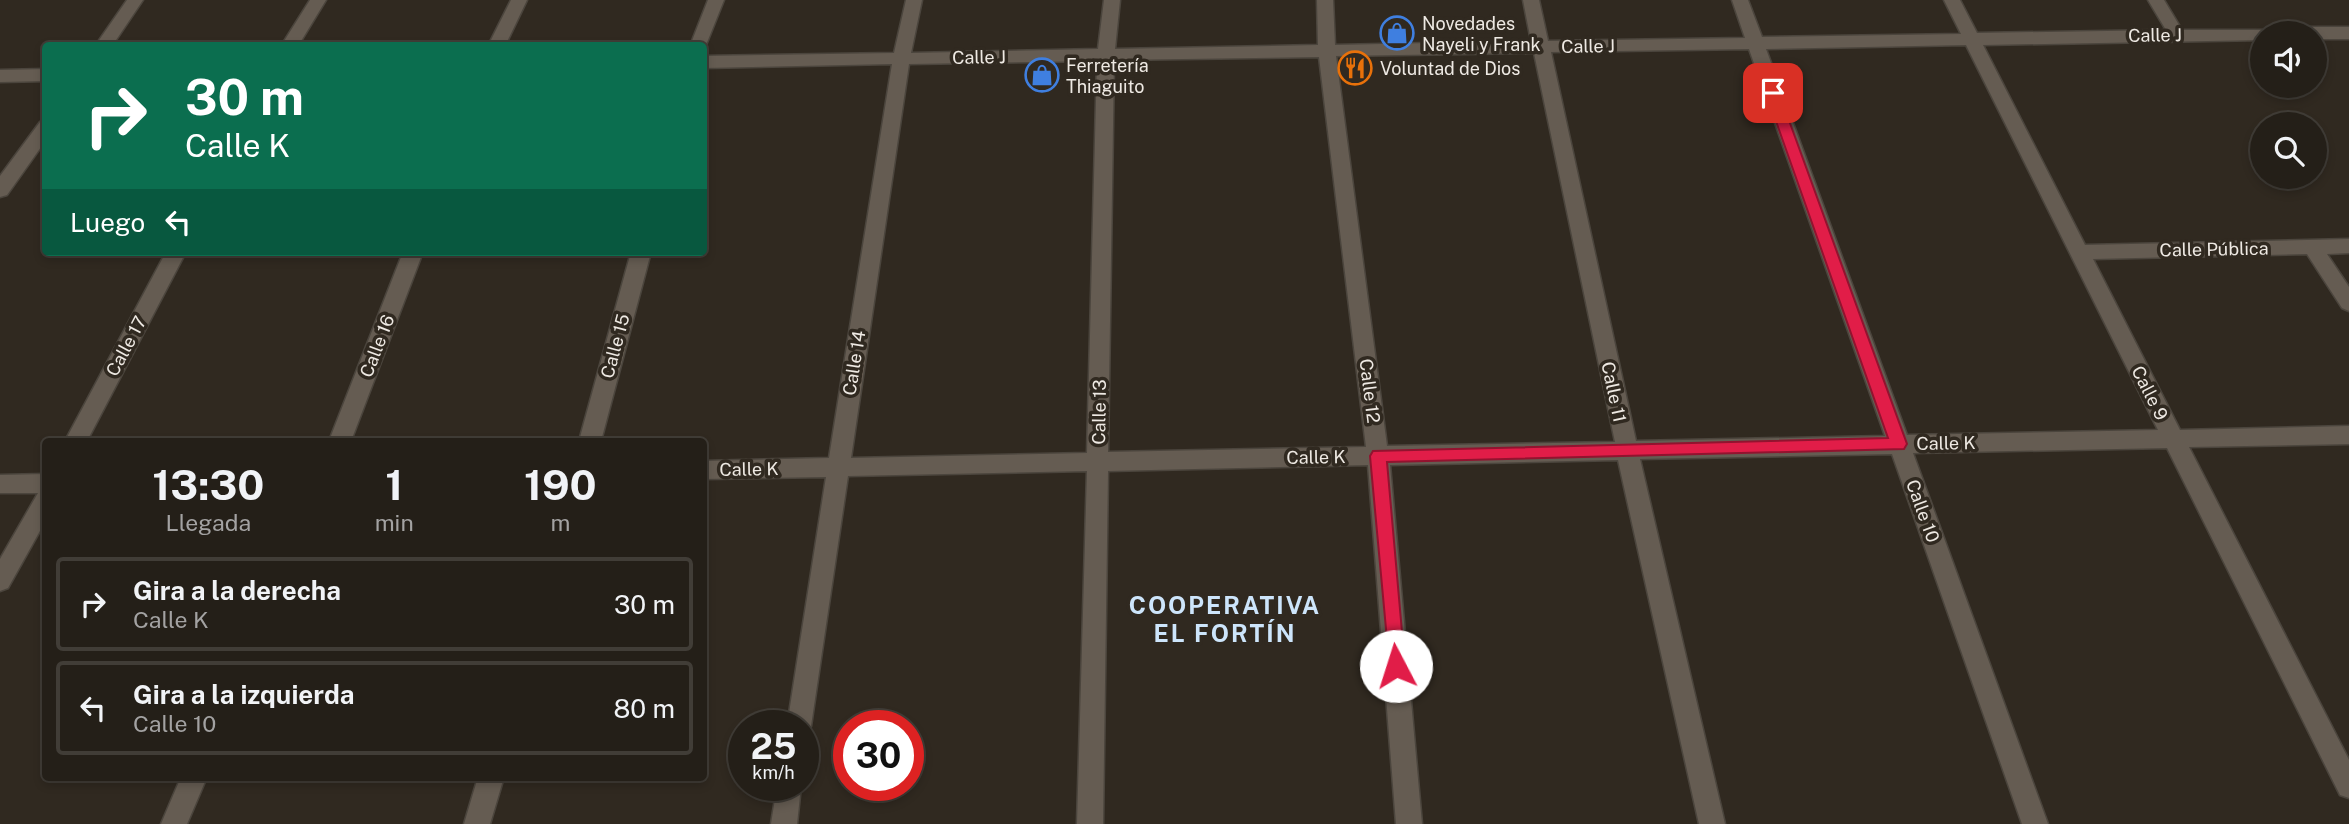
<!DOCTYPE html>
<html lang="es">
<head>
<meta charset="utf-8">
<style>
	:root { --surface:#241f18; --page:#2c2721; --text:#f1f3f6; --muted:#a3a2a2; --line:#413d37 }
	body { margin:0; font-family:"Public Sans",sans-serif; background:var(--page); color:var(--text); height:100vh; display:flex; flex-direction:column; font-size:26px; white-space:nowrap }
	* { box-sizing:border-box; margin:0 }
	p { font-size:23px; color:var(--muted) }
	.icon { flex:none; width:38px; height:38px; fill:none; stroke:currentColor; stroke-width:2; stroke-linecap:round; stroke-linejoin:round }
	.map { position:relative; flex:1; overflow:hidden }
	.drawer { position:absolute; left:42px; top:438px; width:665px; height:343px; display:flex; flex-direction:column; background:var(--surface); border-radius:7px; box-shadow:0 4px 10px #0003,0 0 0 2px var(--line) }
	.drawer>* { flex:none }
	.banner { position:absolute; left:42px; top:42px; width:665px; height:214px; border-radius:7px; box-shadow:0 4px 10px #0003,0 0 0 2px var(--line); background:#0b6e4f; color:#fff; overflow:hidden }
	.controls { position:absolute; left:2250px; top:21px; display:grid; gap:14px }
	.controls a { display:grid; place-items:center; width:77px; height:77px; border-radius:50%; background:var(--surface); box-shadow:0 4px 10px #0003,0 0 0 2px var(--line); font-size:35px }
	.speed { position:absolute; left:728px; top:710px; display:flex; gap:14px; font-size:35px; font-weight:700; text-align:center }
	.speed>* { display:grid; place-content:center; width:91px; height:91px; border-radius:50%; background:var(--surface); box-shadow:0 4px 10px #0003,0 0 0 2px var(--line); line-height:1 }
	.speed small { font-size:18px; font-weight:400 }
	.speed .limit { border:10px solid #d22; background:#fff; color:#111 }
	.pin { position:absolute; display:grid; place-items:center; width:60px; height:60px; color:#fff; margin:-30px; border-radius:14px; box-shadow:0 4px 10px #0006 }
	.me { position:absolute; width:77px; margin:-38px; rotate:355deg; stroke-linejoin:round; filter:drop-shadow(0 0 5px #0008) }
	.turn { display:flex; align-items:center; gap:24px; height:147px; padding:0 28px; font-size:32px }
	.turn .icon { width:91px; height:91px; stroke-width:2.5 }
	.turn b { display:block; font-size:49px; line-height:60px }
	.then { display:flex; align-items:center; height:66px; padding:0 28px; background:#0003; gap:14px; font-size:26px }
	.eta { display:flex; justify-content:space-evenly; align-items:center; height:119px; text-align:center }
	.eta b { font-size:42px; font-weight:700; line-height:49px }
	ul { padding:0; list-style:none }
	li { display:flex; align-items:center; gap:21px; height:94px; margin:0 14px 10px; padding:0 14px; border:4px solid var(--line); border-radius:7px }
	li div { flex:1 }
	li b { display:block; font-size:26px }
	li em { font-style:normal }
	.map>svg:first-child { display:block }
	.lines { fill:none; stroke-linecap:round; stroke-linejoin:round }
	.street-casing { stroke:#4b453d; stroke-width:3 }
	.street { fill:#655c52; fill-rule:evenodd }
	.route { fill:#e11d48; stroke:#92132f; stroke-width:2 }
	.labels { text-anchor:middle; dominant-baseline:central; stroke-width:7; stroke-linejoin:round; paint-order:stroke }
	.poi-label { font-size:18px; fill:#eee9e3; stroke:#302920; text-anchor:start }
	.street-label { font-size:18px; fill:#eee9e3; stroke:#302920 }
	.district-label { font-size:24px; font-weight:bold; letter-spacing:2px; fill:#cde5fb; stroke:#302920 }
</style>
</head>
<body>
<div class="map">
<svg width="2349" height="824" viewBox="0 0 2349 824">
	<rect width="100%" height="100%" fill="#302920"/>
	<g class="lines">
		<defs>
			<path id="street" d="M127 0H143L112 46H95Z
				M310 0H326L298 46H281Z
				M511 0H527L505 46H488Z
				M708 0H724L704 50V46H690Z
				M906 0H922L911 53 1098 49 1104 0H1120L1115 49 1318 45 1317 0H1333L1335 45 1531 41 1523 0H1539L1548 41 1745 38 1732 0H1748L1762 37 1961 34 1944 0H1960L1977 33 2166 30 2148 0H2164L2182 30H2269L2271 33H2263V40L1983 45 2085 245 2349 239V253L2327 254 2349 287V311L2342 308 2307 254 2093 259 2180 430 2349 426V444L2189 447 2349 760V798L2340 795 2167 448 1913 453 2048 824H2022L1892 454 1640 459 1725 824H1699L1618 460 1390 465 1422 824H1396L1368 465 1108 471 1103 824H1077L1087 471 848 476 811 726 808 734 803 736V726H787L826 477 704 479V461L829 458 892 64 704 68V56L894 53ZM1966 45 2158 430 1907 435 1766 49ZM1749 49 1885 436 1636 441 1551 52ZM1534 53 1615 442 1387 446 1336 56ZM1319 57 1366 447 1108 452 1114 60ZM1097 61 1087 453 851 458 909 64Z
				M2305 27H2349V39H2315V33H2297L2299 29Z
				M46 69V81L0 82V70Z
				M46 120V140L7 195 0 197V176L40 122Z
				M166 252H186L87 441H65Z
				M403 252H423L351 441H329Z
				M631 252H651L601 441H579Z
				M46 474V520L8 588 0 591V559L38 493H0V475Z
				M181 777H207L187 824H161Z
				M478 777H504L490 824H464Z
				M777 786H801L797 824H771Z"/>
		</defs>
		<use href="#street" class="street-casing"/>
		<use href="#street" class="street"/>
	</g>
	<path class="route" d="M1773 88 1779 93 1907 444 1904 449 1387 462 1405 666 1403 672 1396 675 1390 672 1370 456 1373 451 1888 438 1766 93Z"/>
	<defs>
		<symbol id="shop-ring" viewBox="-11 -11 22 22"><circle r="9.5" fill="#302920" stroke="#3f7fe0" stroke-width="1.5"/><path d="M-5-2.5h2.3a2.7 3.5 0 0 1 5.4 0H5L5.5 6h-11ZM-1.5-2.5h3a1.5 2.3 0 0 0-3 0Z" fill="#3f7fe0"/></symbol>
		<symbol id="restaurant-ring" viewBox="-11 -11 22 22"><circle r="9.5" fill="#302920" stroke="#e8710a" stroke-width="1.5"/><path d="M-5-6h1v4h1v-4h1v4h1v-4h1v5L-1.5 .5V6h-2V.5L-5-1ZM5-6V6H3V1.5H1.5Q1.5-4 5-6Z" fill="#e8710a"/></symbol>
	</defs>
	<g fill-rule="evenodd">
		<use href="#shop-ring" x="1378" y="14" width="38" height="38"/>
		<use href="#restaurant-ring" x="1336" y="49" width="38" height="38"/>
		<use href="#shop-ring" x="1023" y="56" width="38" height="38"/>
	</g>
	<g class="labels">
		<g class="poi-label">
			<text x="1422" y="23">Novedades<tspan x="1422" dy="21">Nayeli y Frank</tspan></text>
			<text x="1066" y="65">Ferretería<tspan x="1066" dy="21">Thiaguito</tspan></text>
			<text x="1380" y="68">Voluntad de Dios</text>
		</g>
		<g class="street-label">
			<text transform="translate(2155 35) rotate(-1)">Calle J</text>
			<text transform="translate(1588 46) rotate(-1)">Calle J</text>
			<text transform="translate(979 57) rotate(-1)">Calle J</text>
			<text transform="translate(2214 249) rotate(-1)">Calle Pública</text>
			<text transform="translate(126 346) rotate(-62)">Calle 17</text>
			<text transform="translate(377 346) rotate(-69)">Calle 16</text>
			<text transform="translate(615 346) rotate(-75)">Calle 15</text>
			<text transform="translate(854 363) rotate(-81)">Calle 14</text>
			<text transform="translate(1370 391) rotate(83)">Calle 12</text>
			<text transform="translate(1614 392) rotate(78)">Calle 11</text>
			<text transform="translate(2150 393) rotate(63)">Calle 9</text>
			<text transform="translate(1099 412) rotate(-89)">Calle 13</text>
			<text transform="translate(1946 443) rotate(-1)">Calle K</text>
			<text transform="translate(1316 457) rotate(-1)">Calle K</text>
			<text transform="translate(749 469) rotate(-1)">Calle K</text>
			<text transform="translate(1923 511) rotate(70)">Calle 10</text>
		</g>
		<g class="district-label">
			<text x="1225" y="605">COOPERATIVA<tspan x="1225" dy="28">EL FORTÍN</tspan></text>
		</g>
	</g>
</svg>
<div class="controls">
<a><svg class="icon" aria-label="sound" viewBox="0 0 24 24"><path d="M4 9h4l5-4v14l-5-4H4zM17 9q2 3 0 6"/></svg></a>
<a><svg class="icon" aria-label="search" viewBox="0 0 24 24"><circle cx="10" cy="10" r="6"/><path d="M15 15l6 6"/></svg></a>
</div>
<div class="speed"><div>25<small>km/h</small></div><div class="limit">30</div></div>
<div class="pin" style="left:1773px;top:93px;background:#d93025"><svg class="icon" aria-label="arrive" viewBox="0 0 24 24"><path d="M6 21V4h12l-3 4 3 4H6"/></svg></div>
<svg class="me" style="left:1396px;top:666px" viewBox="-20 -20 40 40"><circle r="19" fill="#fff"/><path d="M0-13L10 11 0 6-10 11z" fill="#e11d48"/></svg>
<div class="banner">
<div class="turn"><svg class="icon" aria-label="right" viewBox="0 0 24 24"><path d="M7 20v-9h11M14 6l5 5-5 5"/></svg><div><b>30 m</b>Calle K</div></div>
<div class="then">Luego<svg class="icon" aria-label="left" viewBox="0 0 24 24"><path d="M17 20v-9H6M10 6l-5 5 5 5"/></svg></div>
</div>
<section class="drawer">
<div class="eta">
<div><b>13:30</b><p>Llegada</p></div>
<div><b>1</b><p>min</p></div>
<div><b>190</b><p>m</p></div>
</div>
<ul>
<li><svg class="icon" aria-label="right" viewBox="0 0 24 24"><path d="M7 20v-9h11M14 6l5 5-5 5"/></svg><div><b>Gira a la derecha</b><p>Calle K</p></div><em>30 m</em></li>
<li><svg class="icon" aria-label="left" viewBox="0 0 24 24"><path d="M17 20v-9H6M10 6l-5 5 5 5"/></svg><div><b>Gira a la izquierda</b><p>Calle 10</p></div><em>80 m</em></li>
</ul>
</section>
</div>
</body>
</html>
